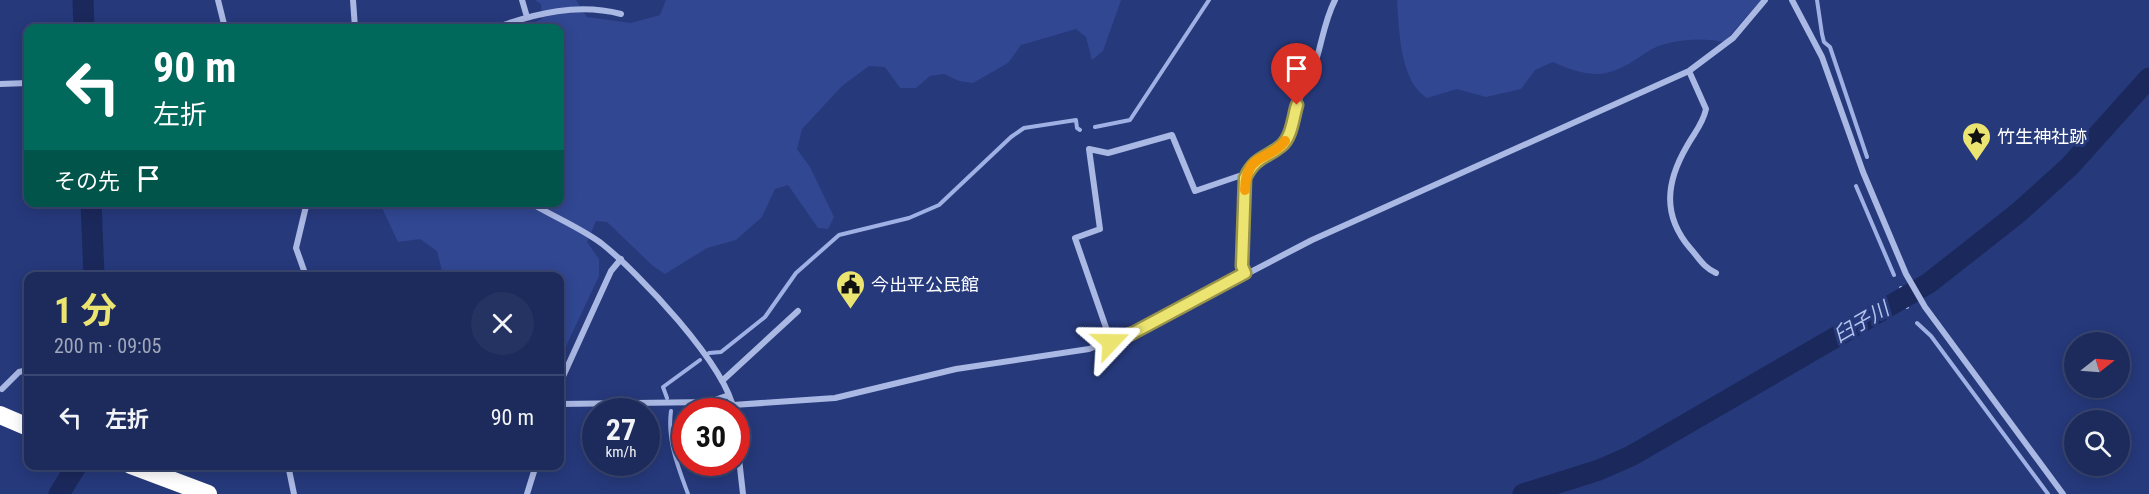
<!DOCTYPE html>
<html lang="ja">
<head>
<meta charset="utf-8">
<style>
	:root { --surface:#1c2b5c; --page:#253362; --text:#f1f3f6; --muted:#a0a7bb; --line:#3a4772; --accent:#ece470 }
	body { margin:0; font-family:"Roboto Condensed","Noto Sans JP",sans-serif; background:var(--page); color:var(--text); height:100vh; display:flex; flex-direction:column; font-size:22px; white-space:nowrap }
	* { box-sizing:border-box; margin:0 }
	p { font-size:20px; color:var(--muted) }
	.icon { flex:none; width:33px; height:33px; fill:none; stroke:currentColor; stroke-width:2; stroke-linecap:round; stroke-linejoin:round }
	.map { position:relative; flex:1; overflow:hidden }
	.panel { position:absolute; left:24px; top:272px; width:540px; height:198px; display:flex; flex-direction:column; background:var(--surface); border-radius:12px; box-shadow:0 3px 15px #0003,0 0 0 2px var(--line) }
	.panel>* { flex:none }
	.banner { position:absolute; left:24px; top:24px; width:540px; height:183px; border-radius:12px; box-shadow:0 3px 15px #0003,0 0 0 2px var(--line); background:#00695c; color:#fff; overflow:hidden }
	.needle { width:39px; rotate:73deg }
	.tools { position:absolute; left:2064px; top:332px; display:grid; gap:12px }
	.tools a { display:grid; place-items:center; width:66px; height:66px; border-radius:50%; background:var(--surface); box-shadow:0 3px 15px #0003,0 0 0 2px var(--line); font-size:30px }
	.speed { position:absolute; left:582px; top:398px; display:flex; gap:12px; font-size:30px; font-weight:700; text-align:center }
	.speed>* { display:grid; place-content:center; width:78px; height:78px; border-radius:50%; background:var(--surface); box-shadow:0 3px 15px #0003,0 0 0 2px var(--line); line-height:1 }
	.speed small { font-size:15px; font-weight:400 }
	.speed .limit { border:9px solid #d22; background:#fff; color:#111 }
	.pin { position:absolute; display:grid; place-items:center; width:51px; height:51px; color:#fff; margin:-62px -26px; border-radius:50% 50% 50% 0; rotate:-45deg; box-shadow:0 0 6px #0007 }
	.pin .icon { rotate:45deg }
	.me { position:absolute; width:66px; margin:-33px; rotate:67deg; stroke-linejoin:round; filter:drop-shadow(0 0 4px #0008) }
	.turn { display:flex; align-items:center; gap:21px; height:126px; padding:0 30px; font-size:27px }
	.turn .icon { width:78px; height:78px; stroke-width:2.5 }
	.turn b { display:block; font-size:42px; line-height:51px }
	.then { display:flex; align-items:center; height:57px; padding:0 30px; background:#0003; gap:12px; font-size:22px }
	.round { display:grid; place-items:center; flex:none; width:63px; height:63px; border-radius:32px; background:var(--page) }
	.overview { display:flex; align-items:center; justify-content:space-between; height:102px; padding:0 30px }
	h1 { font-size:36px; font-weight:700; line-height:45px; color:var(--accent) }
	ul { padding:0; list-style:none }
	li { display:flex; align-items:center; gap:18px; height:84px; padding:0 30px; border-top:2px solid var(--line) }
	li div { flex:1 }
	li b { display:block; font-size:22px }
	li em { font-style:normal }
	.map>svg:first-child { display:block }
	.green { fill:#314792 }
	.lines { fill:none; stroke-linecap:round; stroke-linejoin:round }
	.stream { stroke:#9fb0e4; stroke-width:4 }
	.river { stroke:#1b285b; stroke-width:21 }
	.street { stroke:#aab8e4; stroke-width:6 }
	.highway { stroke:#fff; stroke-width:18 }
	.route-casing { stroke:#999449; stroke-width:15 }
	.route { stroke:#ece470; stroke-width:10 }
	.slow { stroke:#f59e0b; stroke-width:10 }
	.labels { text-anchor:middle; dominant-baseline:central; stroke-width:6; stroke-linejoin:round; paint-order:stroke }
	.poi-label { font-size:18px; fill:#fff; stroke:#26397b; text-anchor:start }
	.water-label { font-size:20px; font-style:italic; fill:#b5c2ec; stroke:#26397b }
</style>
</head>
<body>
<div class="map">
<svg width="2149" height="494" viewBox="0 0 2149 494">
	<rect width="100%" height="100%" fill="#26397b"/>
	<path class="green" d="M535 0H576L587 17 631 23 660 15 666 0H1121L1103 51 1092 60 1086 37 1076 29 1021 45 1008 63 973 83 959 81 944 74 930 76 916 88H900L885 67 869 66 842 86 802 129 797 149 810 167 834 217 828 229 818 228 788 185 775 189 762 217 736 240 707 248 665 274 653 266 607 222 596 221 587 242 599 259V276L560 359V276H440L442 271 437 251 420 239 398 242 383 210 385 202H560V28H522L542 19 541 4Z
		M1397 0H1761L1724 42C1703 37 1666 39 1647 52 1634 61 1615 74 1597 74 1581 74 1567 68 1553 62L1535 70 1521 89 1486 97 1457 89 1427 98C1400 82 1399 30 1397 0Z"/>
	<g class="lines">
		<path class="stream" d="M1817 0 1822 34 1824 42 1830 47 1867 157
			M1095 127 1130 120 1209 0
			M1856 186 1894 275
			M1901 288 1907 307
			M1917 323 1931 336 2048 494
			M709 353 721 352 765 317 796 273 839 235 909 218 939 205 1011 137 1024 128 1076 120 1077 128 1080 130
			M667 398 663 387 700 360
			M671 411C667 440 678 467 688 494"/>
		<path class="river" d="M83 0 84 28
			M91 202 94 276
			M59 494 77 465
			M1523 494 1599 470 1631 456 1929 283 2018 213 2070 166 2149 78"/>
		<path class="street" d="M218 0 225 28
			M353 0 355 28
			M522 0 527 17
			M1792 0 1822 57 1863 172 1906 274 1925 307 2063 494
			M495 28C536 13 578 3 621 14
			M1689 71 1706 109C1703 124 1694 133 1687 146 1666 182 1662 215 1690 248 1699 258 1703 267 1716 273
			M0 84 28 83
			M529 202C552 216 579 227 601 243 638 272 726 365 734 411
			M1245 273 1242 266 1246 178C1258 151 1278 154 1288 136 1293 127 1293 115 1297 105 1301 92 1310 80 1314 67 1322 44 1324 21 1335 0
			M306 276 296 248 307 202
			M1111 342 1075 238 1100 229 1089 149 1108 153 1172 135 1195 191 1239 176 1246 178
			M722 381 798 311
			M560 383 611 271 621 259
			M2 389 19 372 28 370
			M560 404 709 402 729 395
			M733 405 835 398 956 369 1089 349 1133 333 1312 240 1689 71 1733 38 1765 0
			M736 432 743 494
			M288 465 294 494
			M527 494 536 465"/>
		<path class="highway" d="M0 415 28 427
			M131 465 208 494"/>
	</g>
	<g class="lines">
		<defs>
			<path id="route" d="M1111 342 1133 333 1245 273 1242 266 1245 178C1256 156 1265 159 1281 146 1292 137 1293 118 1297 105"/>
		</defs>
		<use href="#route" class="route-casing"/>
		<use href="#route" class="route"/>
		<path class="slow" d="M1245 190C1246 151 1269 162 1285 141"/>
	</g>
	<defs>
		<symbol id="sight-pin" viewBox="-11 -11 22 30"><path d="M0 17L-7.5 6A9.5 9.5 0 1 1 7.5 6Z" fill="#ece470" stroke="#26397b"/><path d="M0-6L1.8-2.2L6-1.7L2.9 1.2L3.7 5.4L0 3.3L-3.7 5.4L-2.9 1.2L-6-1.7L-1.8-2.2Z" fill="#111"/></symbol>
		<symbol id="civic-pin" viewBox="-11 -11 22 30"><path d="M0 17L-7.5 6A9.5 9.5 0 1 1 7.5 6Z" fill="#ece470" stroke="#26397b"/><path d="M-.6-6.5H3V-4.5H.6V-3L4-1V1h2V6H-6V1h2V-1L-.6-3ZM-1.2 2.5V6h2.4V2.5Z" fill="#111"/></symbol>
	</defs>
	<g fill-rule="evenodd">
		<use href="#sight-pin" x="1960" y="120" width="33" height="45"/>
		<use href="#civic-pin" x="834" y="268" width="33" height="45"/>
	</g>
	<g class="labels">
		<g class="poi-label">
			<text x="1997" y="136">竹生神社跡</text>
			<text x="871" y="284">今出平公民館</text>
		</g>
		<g class="water-label">
			<text transform="translate(1861 322) rotate(-30)">臼子川</text>
		</g>
	</g>
</svg>
<div class="tools">
<a><svg class="needle" viewBox="-14 -14 28 28"><path d="M0-13l5 13h-10z" fill="#e53935"/><path d="M0 13l5-13h-10z" fill="#a0a7bb"/></svg></a>
<a><svg class="icon" aria-label="search" viewBox="0 0 24 24"><circle cx="10" cy="10" r="6"/><path d="M15 15l6 6"/></svg></a>
</div>
<div class="speed"><div>27<small>km/h</small></div><div class="limit">30</div></div>
<div class="pin" style="left:1297px;top:105px;background:#d93025"><svg class="icon" aria-label="arrive" viewBox="0 0 24 24"><path d="M6 21V4h12l-3 4 3 4H6"/></svg></div>
<svg class="me" style="left:1111px;top:342px" viewBox="-20 -20 40 40"><path d="M0-17L14 15 0 8-14 15z" fill="#ece470" stroke="#fff" stroke-width="4"/></svg>
<div class="banner">
<div class="turn"><svg class="icon" aria-label="left" viewBox="0 0 24 24"><path d="M17 20v-9H6M10 6l-5 5 5 5"/></svg><div><b>90 m</b>左折</div></div>
<div class="then">その先<svg class="icon" aria-label="arrive" viewBox="0 0 24 24"><path d="M6 21V4h12l-3 4 3 4H6"/></svg></div>
</div>
<section class="panel">
<div class="overview"><div><h1>1 分</h1><p>200 m · 09:05</p></div><a class="round"><svg class="icon" aria-label="close" viewBox="0 0 24 24"><path d="M6 6l12 12M18 6L6 18"/></svg></a></div>
<ul>
<li><svg class="icon" aria-label="left" viewBox="0 0 24 24"><path d="M17 20v-9H6M10 6l-5 5 5 5"/></svg><div><b>左折</b></div><em>90 m</em></li>
</ul>
</section>
</div>
</body>
</html>
